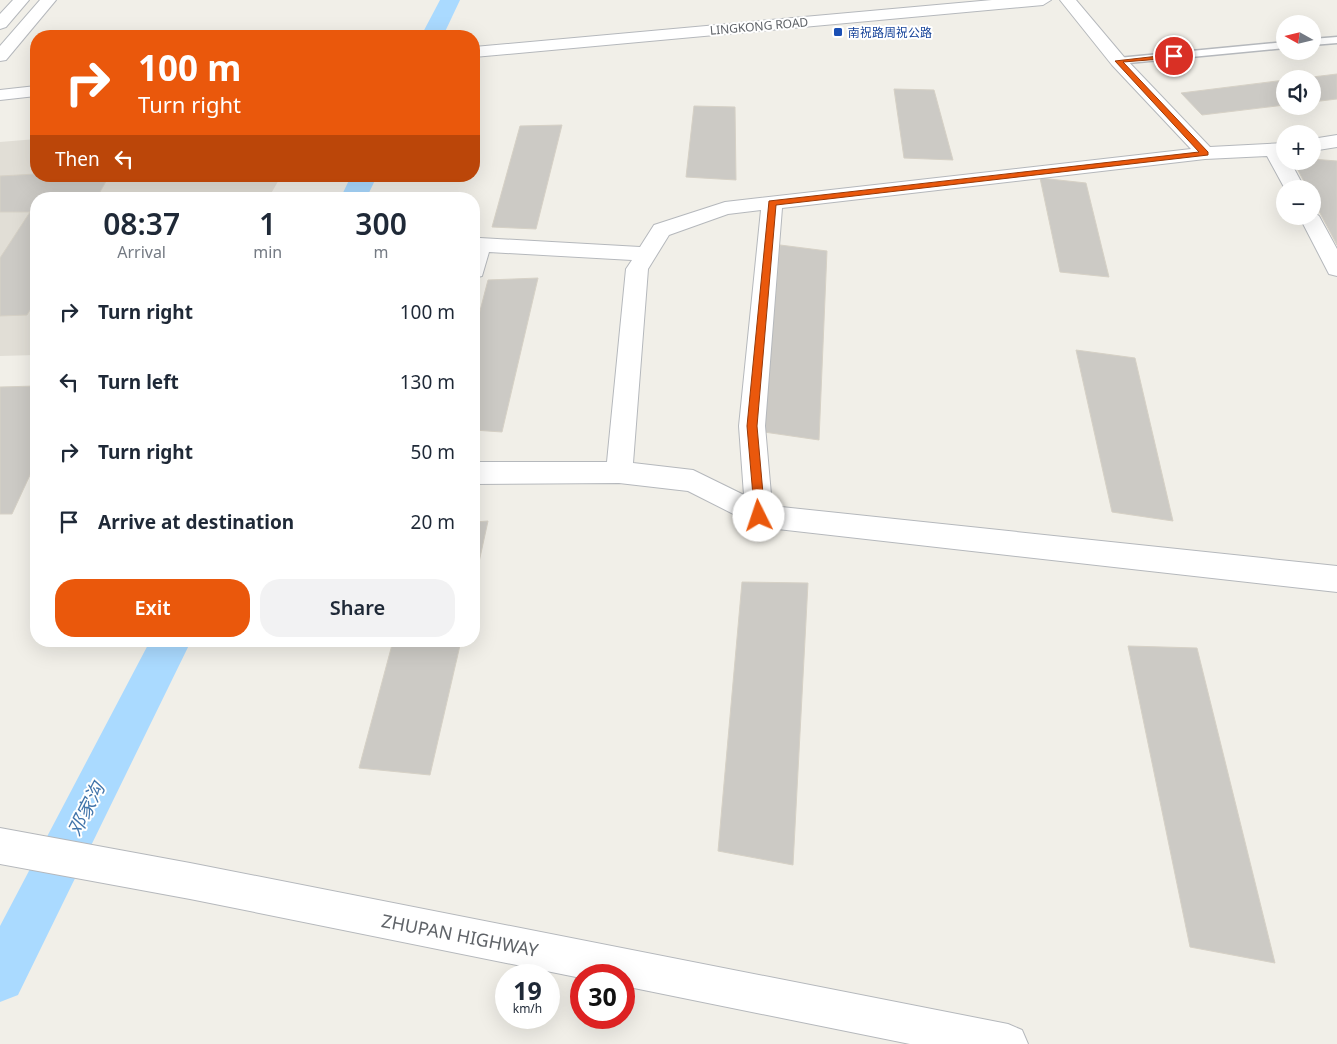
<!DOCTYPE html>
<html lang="en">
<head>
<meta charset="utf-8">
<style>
	:root { --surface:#fff; --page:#f2f2f3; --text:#1f2937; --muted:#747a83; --accent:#ea580c }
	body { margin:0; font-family:"Noto Sans","Noto Sans SC",sans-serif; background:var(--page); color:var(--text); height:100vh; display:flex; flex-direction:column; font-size:19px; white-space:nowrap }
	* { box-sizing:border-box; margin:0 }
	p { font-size:16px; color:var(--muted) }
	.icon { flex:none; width:28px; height:28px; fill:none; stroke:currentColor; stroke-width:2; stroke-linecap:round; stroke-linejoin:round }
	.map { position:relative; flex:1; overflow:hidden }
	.details { position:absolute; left:30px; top:192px; width:450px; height:455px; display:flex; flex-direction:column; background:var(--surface); border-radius:20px; box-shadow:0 5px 20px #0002 }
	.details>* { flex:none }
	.banner { position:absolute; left:30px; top:30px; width:450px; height:152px; border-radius:20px; box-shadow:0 5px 20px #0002; background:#ea580c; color:#fff; overflow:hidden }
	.needle { width:32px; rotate:278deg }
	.controls { position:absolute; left:1276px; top:15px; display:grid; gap:10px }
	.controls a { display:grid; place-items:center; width:45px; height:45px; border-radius:50%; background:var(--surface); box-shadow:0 5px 20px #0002; font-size:25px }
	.speed { position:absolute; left:495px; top:964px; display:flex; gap:10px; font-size:25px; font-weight:700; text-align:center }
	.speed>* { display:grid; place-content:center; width:65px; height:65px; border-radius:50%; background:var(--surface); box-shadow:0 5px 20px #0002; line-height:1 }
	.speed small { font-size:12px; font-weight:400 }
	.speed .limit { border:8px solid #d22; background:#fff; color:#111 }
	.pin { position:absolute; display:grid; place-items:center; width:42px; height:42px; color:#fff; margin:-21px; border:2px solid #fff; border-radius:50%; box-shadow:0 1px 5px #0007 }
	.me { position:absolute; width:55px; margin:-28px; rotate:356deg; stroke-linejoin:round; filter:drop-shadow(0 0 4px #0008) }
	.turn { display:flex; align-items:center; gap:18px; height:105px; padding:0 25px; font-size:22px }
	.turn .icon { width:65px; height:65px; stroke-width:2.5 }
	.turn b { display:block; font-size:35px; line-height:42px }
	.then { display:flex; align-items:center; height:48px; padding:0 25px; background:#0003; gap:10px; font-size:19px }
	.eta { display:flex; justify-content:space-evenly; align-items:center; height:85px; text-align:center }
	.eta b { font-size:30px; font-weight:600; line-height:35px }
	.cta { display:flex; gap:10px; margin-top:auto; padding:10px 25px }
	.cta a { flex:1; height:58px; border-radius:20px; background:var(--accent); color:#fff; font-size:20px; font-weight:600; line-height:58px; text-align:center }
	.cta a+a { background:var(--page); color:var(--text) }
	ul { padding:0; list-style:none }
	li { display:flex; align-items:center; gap:15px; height:70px; padding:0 25px }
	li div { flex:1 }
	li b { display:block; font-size:19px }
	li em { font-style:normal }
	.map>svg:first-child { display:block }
	.education { fill:#e1ded6 }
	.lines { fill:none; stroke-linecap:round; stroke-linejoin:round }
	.canal { fill:#aadaff; fill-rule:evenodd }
	.building { fill:#cccac5; stroke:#d6d1c6 }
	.service-casing { stroke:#b5b8bc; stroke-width:3 }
	.minor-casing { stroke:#b5b8bc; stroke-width:2 }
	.tertiary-casing { stroke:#b5b8bc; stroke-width:2 }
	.service { fill:#fff; fill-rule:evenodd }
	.minor { fill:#fff; fill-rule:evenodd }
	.tertiary { fill:#fff; fill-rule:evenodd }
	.route { fill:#ea580c; stroke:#983908 }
	.transit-dot { fill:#1a4fb4; stroke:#fff; stroke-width:2 }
	.labels { text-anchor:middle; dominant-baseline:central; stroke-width:4; stroke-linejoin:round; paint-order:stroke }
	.far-street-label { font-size:12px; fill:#5f6368; stroke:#fff }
	.far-transit-label { font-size:12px; fill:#164399; stroke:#fff; text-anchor:start }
	.near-street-label { font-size:18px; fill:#5f6368; stroke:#fff }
	.near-water-label { font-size:19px; font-style:italic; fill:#4174aa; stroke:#fff }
</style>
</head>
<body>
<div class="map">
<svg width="1337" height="1044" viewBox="0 0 1337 1044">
	<rect width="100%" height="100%" fill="#f1efe8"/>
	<path class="education" d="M36 139V176H281L268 199H36V355L0 356V142Z"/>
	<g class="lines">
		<path class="canal" d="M440 0H460L443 36H421Z
			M351 176H377L366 199H340Z
			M150 641H191L18 995 0 1002V926Z"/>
	</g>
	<path class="building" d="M1337 74V99L1312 102V79H1296Z
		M1285 80V105L1202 115 1181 93Z
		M894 89 934 90 953 160 904 158Z
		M694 106 735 107 736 180 686 177Z
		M562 125 536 229 492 227 520 126Z
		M1312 159 1337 161V245L1312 198V189H1308L1293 161H1312Z
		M36 174V176H109L96 199H36V300L27 315 0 316V258L30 212H0V176Z
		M1040 178 1086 183 1109 277 1060 272Z
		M780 245 827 251 819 440 764 432Z
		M538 278 502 432 474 430V334L488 280Z
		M1076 350 1135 358 1173 521 1112 512Z
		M36 386V462L12 514H0V387Z
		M488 521 474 585V522Z
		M742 582 808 583 793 865 718 851Z
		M393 641H461L430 775 359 768Z
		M1128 646 1197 648 1275 963 1190 947Z"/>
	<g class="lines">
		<defs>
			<path id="service" d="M1337 37V43L1312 45V39Z
				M1285 42V48L1118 64 1113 61 1118 58Z"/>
			<path id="minor" d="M1060 0H1076L1124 57 1210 147 1285 143V161H1290L1305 189H1285L1267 156 1205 159 782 208 765 426 772 506 1337 566V592L759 527 688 491 619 483 474 484V462H607L626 269 632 260 489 252 482 276 474 278V240L480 238 640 247 654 225 725 202 1191 149 1112 65ZM761 210 739 426 744 495 693 470 633 463 648 269 669 235 728 214Z
				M1337 135V147L1312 151V139Z
				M1312 211 1319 216 1337 249V276L1329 274 1299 216H1312Z"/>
			<path id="tertiary" d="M13 0H29L6 27 0 29V14Z
				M40 0H56L6 60 0 61V46Z
				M992 0H1051L1043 5 474 57V47Z
				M36 86V96L0 100V90Z
				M0 828 190 863 1008 1024 1022 1030 1028 1044H910L624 986V975H581V978L190 899 0 864Z"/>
		</defs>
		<use href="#service" class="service-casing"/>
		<use href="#minor" class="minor-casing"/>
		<use href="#tertiary" class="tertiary-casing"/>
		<use href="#service" class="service"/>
		<use href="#minor" class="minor"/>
		<use href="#tertiary" class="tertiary"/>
	</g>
	<path class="route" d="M1176 54 1174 58 1123 62 1208 152V155L776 205 757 426 765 516 759 521 755 519 747 426 769 201 1199 152 1115 61Z"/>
	<rect class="transit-dot" x="833" y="27" width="10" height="10" rx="2.5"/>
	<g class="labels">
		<g class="far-street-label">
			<text transform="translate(759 26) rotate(-5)">LINGKONG ROAD</text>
		</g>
		<g class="far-transit-label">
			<text x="848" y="32">南祝路周祝公路</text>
		</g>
		<g class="near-street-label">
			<text transform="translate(460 935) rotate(11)">ZHUPAN HIGHWAY</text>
		</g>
		<g class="near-water-label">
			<text transform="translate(86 809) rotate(-63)">邓家沟</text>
		</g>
	</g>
</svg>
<div class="controls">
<a><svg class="needle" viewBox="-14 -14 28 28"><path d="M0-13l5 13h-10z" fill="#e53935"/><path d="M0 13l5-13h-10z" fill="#747a83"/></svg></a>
<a><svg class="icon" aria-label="sound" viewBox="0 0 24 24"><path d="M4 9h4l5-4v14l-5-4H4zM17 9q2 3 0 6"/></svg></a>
<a>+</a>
<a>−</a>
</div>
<div class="speed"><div>19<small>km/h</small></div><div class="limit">30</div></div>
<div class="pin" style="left:1174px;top:56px;background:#d93025"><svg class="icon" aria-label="arrive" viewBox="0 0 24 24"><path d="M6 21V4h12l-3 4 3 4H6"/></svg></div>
<svg class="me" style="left:759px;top:516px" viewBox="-20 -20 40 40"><circle r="19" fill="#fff"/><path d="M0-13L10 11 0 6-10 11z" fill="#ea580c"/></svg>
<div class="banner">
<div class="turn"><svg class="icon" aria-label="right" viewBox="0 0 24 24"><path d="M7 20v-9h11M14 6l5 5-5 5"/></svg><div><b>100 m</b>Turn right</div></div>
<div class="then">Then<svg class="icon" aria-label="left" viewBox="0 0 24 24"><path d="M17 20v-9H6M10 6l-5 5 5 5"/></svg></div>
</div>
<section class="details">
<div class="eta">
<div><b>08:37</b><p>Arrival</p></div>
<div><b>1</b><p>min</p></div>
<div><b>300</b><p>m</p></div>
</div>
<ul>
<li><svg class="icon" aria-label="right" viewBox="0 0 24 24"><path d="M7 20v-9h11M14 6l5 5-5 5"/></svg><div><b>Turn right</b></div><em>100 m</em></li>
<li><svg class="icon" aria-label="left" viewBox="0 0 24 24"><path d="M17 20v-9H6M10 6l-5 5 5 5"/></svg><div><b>Turn left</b></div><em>130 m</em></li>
<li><svg class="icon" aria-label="right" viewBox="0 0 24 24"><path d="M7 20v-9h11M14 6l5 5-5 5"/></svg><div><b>Turn right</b></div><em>50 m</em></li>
<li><svg class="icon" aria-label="arrive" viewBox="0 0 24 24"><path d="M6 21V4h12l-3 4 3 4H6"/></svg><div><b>Arrive at destination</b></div><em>20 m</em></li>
</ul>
<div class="cta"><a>Exit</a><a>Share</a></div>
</section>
</div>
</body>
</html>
